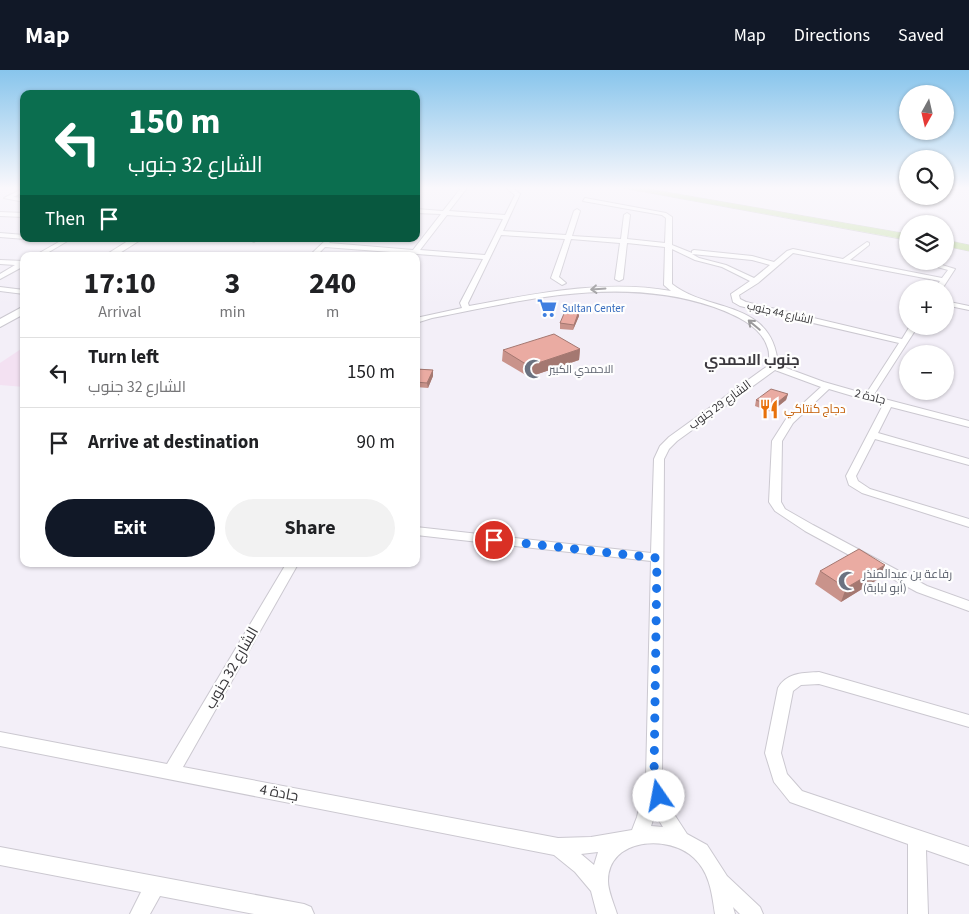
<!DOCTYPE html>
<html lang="en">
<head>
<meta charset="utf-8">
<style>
	:root { --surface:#fff; --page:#f2f2f2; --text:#202124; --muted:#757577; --line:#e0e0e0; --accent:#111827 }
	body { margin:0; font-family:"Source Sans 3",Cairo,sans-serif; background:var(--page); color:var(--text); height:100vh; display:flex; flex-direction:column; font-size:19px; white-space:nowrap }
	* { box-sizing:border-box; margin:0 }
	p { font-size:16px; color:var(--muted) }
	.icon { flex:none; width:28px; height:28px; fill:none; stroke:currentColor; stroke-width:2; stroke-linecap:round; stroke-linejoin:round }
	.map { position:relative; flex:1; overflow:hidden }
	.sheet { position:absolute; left:20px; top:182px; width:400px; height:315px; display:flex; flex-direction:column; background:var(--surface); border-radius:10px; box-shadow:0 1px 4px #0004 }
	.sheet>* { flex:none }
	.hud { position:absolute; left:20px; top:20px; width:400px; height:152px; border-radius:10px; box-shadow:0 1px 4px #0004; background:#0b6e4f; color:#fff; overflow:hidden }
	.needle { width:32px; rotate:188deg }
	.tools { position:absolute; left:899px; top:15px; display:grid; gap:10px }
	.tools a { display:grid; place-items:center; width:55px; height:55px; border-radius:50%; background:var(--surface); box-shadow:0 1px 4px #0004; font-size:25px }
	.pin { position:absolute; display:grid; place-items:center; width:42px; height:42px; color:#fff; margin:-21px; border:2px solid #fff; border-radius:50%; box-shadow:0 1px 5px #0007 }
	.me { position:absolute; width:55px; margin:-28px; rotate:348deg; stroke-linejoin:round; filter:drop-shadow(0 0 4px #0008) }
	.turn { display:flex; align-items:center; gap:18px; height:105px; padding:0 25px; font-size:22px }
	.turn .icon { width:65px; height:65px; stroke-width:2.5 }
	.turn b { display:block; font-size:35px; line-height:42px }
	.then { display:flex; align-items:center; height:48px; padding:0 25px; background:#0003; gap:10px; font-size:19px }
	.eta { display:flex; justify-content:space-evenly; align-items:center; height:85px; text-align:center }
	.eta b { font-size:30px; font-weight:700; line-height:35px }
	.action { display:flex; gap:10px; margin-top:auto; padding:10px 25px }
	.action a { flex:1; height:58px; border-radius:30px; background:var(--accent); color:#fff; font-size:20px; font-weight:700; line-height:58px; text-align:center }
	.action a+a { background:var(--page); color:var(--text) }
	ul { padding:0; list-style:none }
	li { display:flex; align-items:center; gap:15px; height:70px; padding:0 25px; border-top:1px solid var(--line) }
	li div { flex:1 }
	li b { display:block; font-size:19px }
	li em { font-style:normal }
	header { display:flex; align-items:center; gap:30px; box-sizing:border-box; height:70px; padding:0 25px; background:var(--accent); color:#fff }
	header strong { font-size:24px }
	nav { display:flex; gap:28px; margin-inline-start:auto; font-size:18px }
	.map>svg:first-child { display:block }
	.education { fill:#f3e1f2 }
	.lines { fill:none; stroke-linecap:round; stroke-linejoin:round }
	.minor-casing { stroke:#cbc8d0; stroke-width:2 }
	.secondary-casing { stroke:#cbc8d0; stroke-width:2 }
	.primary-casing { stroke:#cfcfcf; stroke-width:1 }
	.minor { fill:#fff; fill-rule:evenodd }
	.secondary { fill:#fff; fill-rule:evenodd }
	.primary { fill:#cae2ad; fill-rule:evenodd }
	.wall { fill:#c9938b }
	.shaded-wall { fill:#a47871 }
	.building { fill:#eaaba2; stroke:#a47871 }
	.oneway { stroke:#9b9a9c }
	.route { stroke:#1a73e8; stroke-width:9; stroke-dasharray:0 16.2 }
	.labels { text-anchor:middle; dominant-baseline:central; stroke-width:4.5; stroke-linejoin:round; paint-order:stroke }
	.far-shop-label { font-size:11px; fill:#366cbe; stroke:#fefefe; text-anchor:start }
	.far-street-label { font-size:11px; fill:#373639; stroke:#fefefe }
	.far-worship-label { font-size:11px; fill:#5b616d; stroke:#fefefe; text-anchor:start }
	.street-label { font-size:12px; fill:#373639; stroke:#fefefe }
	.food-label { font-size:12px; fill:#c56008; stroke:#fefefe; text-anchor:start }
	.worship-label { font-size:12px; fill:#5b616d; stroke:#fefefe; text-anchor:start }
	.far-district-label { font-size:15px; font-weight:bold; fill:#3b383e; stroke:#fefefe }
	.near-street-label { font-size:15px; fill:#373639; stroke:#fefefe }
</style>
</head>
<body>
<header>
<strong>Map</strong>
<nav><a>Map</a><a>Directions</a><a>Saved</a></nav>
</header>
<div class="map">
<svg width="969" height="844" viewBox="0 0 969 844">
	<rect width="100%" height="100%" fill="#f3eff8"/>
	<path class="education" d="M24 277V317L0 315V293Z"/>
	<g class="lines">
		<defs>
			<path id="minor" d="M24 118V122L13 127 24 128V132L4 128Z
				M461 118H467L449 141 505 145 515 125 506 118H513L520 124 503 161 566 165 574 141 577 139 580 141 572 166 621 169 624 145 627 143 630 145 627 169 665 173 666 148 662 145 583 131 585 128 666 143 672 147V175L692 183V181L694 180 752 186 774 192 787 181 793 179 843 189 867 172 869 173V175L850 190 942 208 948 200 916 191H929L955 199 942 219H934L940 211 793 183 758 213 739 225 740 229 746 232 902 269 910 256H918L873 326 969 351V357L891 337 878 363 969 389V395L875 369 856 406 858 411 870 419 969 449V457L862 423 849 415 846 406 883 335 829 319 793 353 782 371 781 432 785 439 813 455 927 516 969 531V541L917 522 805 461 775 441 769 432 772 371 786 349 821 317 775 300 677 371 669 379 664 389 662 708 672 741 687 764 707 775 727 806 760 837 763 844H740L733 837 735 844H715C712 824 710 803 694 788 669 764 608 768 608 811 608 821 614 834 617 844H597L591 821 575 802 554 785 0 676V662L167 694 286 494H298L183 697 558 768 591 767 632 760 637 747 646 708 651 491 416 465V457L651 483 654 389 660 376 669 367 769 295C769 289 770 282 767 276 760 255 733 244 714 237 620 205 525 230 432 248L416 253V248L462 238 460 233 483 189 325 177 316 186H309L327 169 332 170 329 173 413 180 441 144 416 143V139L443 141ZM447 145 503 149 485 185 420 180ZM501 165 565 169 551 208 562 215 566 213 559 207 571 169 620 173 615 209 619 211 623 209 627 173 665 177 664 215 671 221C604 209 535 224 469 236L468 233ZM672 179 695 190 722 197 750 211 731 224 733 232 740 236 899 273 866 324 824 312 778 295C773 229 708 243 672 214ZM692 184 752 190 770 195 754 208 726 195 699 188ZM655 744 663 757 651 756ZM598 782 594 795 581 784Z
				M0 142 24 143V147L0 146Z
				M0 163 24 165 25 169 0 167Z
				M64 169H71L42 186H34Z
				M252 169H258L254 172 252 171Z
				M908 175V185L903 179Z
				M0 190 24 191V196L0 209V204L15 195 0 194Z
				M0 217 24 220V224L0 221Z
				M945 231 969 236V240L945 235Z
				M819 602 969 645V657L819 614 801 615 793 621 781 683 787 704 802 721 969 777V795L926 780 928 844H908V774L790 732 774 712 765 683 778 618C787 602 804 603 819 602Z
				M0 777 304 834 311 837 314 844H254L160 826 150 844H130L141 822 0 795Z"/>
			<path id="secondary" d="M131 169H142L115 186H104Z
				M24 236V244L0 257V249Z"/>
			<path id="primary" d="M623 118H643L908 164V170Z
				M945 170 969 175V181L945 176Z"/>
		</defs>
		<use href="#minor" class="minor-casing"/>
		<use href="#secondary" class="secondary-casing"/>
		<use href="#primary" class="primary-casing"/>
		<use href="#minor" class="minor"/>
		<use href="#secondary" class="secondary"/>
		<use href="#primary" class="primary"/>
	</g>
	<path class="wall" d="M579 241V246L573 260 560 259V253Z
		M580 279 579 290 529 307 502 291 503 280Z
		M416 299 433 300V306L428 318 416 317Z
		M788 324 786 330 771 342 755 336 756 330Z
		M820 501 880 508 841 532 815 514Z"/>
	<path class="shaded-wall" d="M579 241V246L573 260 574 255Z
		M580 279 579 290 529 307V296Z
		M433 300V306L428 318 427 313Z
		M788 324 786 330 771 342 773 336Z
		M885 495 880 508 841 532 846 518Z"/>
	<path class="building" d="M566 239 579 241 574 255 560 253Z
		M554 264 580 279 529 296 503 280Z
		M416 299 433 300 427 313 416 312Z
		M771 319 788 324 773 336 756 330Z
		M859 479 885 495 846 518 820 501Z"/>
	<defs><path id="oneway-shaft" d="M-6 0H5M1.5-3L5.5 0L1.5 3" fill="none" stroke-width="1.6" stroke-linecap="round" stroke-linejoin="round" transform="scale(1.25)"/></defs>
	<g class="oneway">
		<use href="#oneway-shaft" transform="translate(598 219) rotate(176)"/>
		<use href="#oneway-shaft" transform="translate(754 255) rotate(-140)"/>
	</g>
	<linearGradient id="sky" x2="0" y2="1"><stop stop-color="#88c5ec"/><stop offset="0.5" stop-color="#faf8fc"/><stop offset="1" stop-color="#faf8fc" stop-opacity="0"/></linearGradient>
	<rect width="969" height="236" fill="url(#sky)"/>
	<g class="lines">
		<path class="route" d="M494 470 657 488 654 708 659 726"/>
	</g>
	<defs>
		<symbol id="supermarket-bare" viewBox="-9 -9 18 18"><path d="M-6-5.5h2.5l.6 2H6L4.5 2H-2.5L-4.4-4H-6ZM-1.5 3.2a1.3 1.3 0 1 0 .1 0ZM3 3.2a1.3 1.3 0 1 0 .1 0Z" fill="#3f7fe0" stroke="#fefefe" stroke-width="2.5" paint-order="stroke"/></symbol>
		<symbol id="mosque-bare" viewBox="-9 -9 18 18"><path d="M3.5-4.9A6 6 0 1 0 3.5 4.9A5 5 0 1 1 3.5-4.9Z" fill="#6b7280" stroke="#fefefe" stroke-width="2.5" paint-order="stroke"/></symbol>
		<symbol id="restaurant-bare" viewBox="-9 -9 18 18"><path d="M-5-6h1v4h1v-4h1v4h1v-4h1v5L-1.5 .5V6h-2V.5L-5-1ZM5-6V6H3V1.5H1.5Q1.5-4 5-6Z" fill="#e8710a" stroke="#fefefe" stroke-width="2.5" paint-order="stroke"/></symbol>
	</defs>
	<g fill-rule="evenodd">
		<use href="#supermarket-bare" x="533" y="224" width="28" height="28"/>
		<use href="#mosque-bare" x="520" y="285" width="28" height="28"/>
		<use href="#restaurant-bare" x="755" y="325" width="28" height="28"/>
		<use href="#mosque-bare" x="834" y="497" width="28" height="28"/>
	</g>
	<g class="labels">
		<g class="far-shop-label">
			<text x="562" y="238">Sultan Center</text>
		</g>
		<g class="far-street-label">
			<text transform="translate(780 243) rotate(13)">الشارع 44 جنوب</text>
		</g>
		<g class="far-worship-label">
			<text x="549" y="299">الاحمدي الكبير</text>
		</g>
		<g class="street-label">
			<text transform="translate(870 327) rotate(14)">جادة 2</text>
			<text transform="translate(720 335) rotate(-36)">الشارع 29 جنوب</text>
		</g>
		<g class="food-label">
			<text x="784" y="339">دجاج كنتاكي</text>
		</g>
		<g class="worship-label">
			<text x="863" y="504">رفاعة بن عبدالمنذر<tspan x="863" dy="14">(أبو لبابة)</tspan></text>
		</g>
		<g class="far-district-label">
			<text x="752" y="290">جنوب الاحمدي</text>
		</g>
		<g class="near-street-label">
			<text transform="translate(232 598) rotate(-60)">الشارع 32 جنوب</text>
			<text transform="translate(279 723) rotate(11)">جادة 4</text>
		</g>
	</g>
</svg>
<div class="tools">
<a><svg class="needle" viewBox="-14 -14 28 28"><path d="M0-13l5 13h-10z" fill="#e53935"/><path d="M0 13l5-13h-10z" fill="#757577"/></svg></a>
<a><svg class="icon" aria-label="search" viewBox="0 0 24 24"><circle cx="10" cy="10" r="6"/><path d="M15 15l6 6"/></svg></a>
<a><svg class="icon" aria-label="layers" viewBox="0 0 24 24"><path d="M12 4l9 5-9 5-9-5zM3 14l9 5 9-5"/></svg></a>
<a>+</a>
<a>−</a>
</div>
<div class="pin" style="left:494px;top:470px;background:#d93025"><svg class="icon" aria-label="arrive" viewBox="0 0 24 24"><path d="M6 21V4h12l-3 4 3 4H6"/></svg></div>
<svg class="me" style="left:659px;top:726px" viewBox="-20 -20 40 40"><circle r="19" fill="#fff"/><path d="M0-13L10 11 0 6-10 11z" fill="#1a73e8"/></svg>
<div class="hud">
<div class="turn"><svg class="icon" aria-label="left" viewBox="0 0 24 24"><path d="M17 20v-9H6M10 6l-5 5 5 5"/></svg><div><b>150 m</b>الشارع 32 جنوب</div></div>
<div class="then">Then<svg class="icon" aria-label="arrive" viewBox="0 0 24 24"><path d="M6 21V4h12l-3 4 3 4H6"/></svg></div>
</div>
<section class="sheet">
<div class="eta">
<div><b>17:10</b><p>Arrival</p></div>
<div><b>3</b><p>min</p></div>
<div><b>240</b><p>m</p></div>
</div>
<ul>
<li><svg class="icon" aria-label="left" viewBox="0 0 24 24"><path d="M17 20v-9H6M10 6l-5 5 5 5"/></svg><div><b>Turn left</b><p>الشارع 32 جنوب</p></div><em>150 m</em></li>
<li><svg class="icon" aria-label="arrive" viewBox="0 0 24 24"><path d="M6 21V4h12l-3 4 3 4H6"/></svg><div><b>Arrive at destination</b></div><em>90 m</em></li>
</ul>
<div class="action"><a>Exit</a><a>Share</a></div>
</section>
</div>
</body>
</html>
